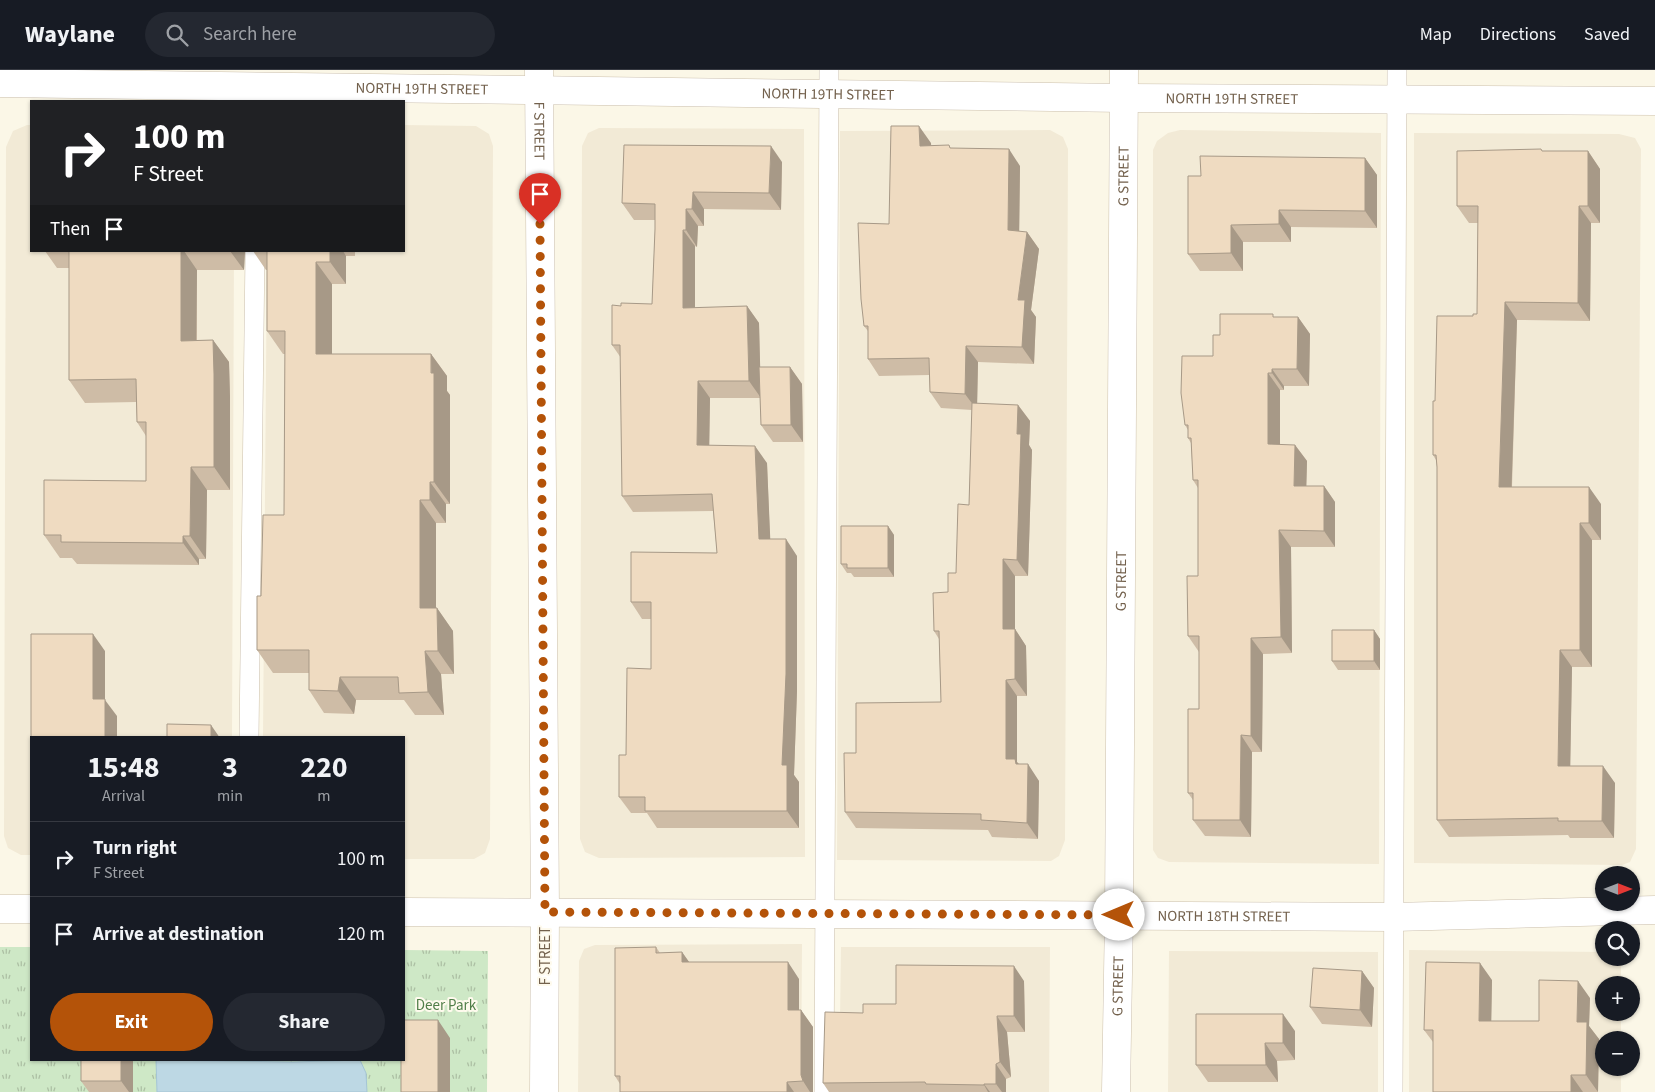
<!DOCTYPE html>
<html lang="en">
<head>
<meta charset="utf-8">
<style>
	:root { --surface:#171b24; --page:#242831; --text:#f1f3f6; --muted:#9ea1a6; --line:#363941; --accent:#b45309 }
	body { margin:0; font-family:"Source Sans 3",sans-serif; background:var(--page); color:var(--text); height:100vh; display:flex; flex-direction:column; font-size:19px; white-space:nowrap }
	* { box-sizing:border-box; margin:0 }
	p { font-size:16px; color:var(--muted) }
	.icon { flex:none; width:28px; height:28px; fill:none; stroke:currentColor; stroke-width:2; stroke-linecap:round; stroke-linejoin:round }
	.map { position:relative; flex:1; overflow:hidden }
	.sheet { position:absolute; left:30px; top:666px; width:375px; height:325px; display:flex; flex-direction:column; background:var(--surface); border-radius:0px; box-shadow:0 1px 4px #0004 }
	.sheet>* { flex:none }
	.hud { position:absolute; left:30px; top:30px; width:375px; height:152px; border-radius:0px; box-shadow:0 1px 4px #0004; background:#202124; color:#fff; overflow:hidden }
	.needle { width:32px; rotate:90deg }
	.controls { position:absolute; left:1595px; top:796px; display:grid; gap:10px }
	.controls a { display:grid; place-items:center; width:45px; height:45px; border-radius:50%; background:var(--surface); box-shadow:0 1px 4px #0004; font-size:25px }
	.pin { position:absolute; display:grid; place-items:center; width:42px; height:42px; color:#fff; margin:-51px -21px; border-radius:50% 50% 50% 0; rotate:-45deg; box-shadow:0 0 5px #0007 }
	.pin .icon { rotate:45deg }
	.me { position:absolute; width:55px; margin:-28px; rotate:270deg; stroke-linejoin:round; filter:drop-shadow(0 0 4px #0008) }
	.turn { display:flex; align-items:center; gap:18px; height:105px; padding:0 20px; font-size:22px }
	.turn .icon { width:65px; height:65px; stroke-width:2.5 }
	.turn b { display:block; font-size:35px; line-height:42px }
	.then { display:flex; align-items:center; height:48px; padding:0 20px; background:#0003; gap:10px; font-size:19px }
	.eta { display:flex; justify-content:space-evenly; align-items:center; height:85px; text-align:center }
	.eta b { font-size:30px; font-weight:700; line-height:35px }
	.button { display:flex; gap:10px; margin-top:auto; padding:10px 20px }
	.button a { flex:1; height:58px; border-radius:30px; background:var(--accent); color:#fff; font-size:20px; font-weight:700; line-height:58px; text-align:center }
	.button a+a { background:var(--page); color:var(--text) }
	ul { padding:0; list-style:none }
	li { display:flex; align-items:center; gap:15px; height:75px; padding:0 20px; border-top:1px solid var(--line) }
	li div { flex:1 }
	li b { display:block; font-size:19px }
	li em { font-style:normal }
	header { display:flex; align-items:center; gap:30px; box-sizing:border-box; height:70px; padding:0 25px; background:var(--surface); border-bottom:1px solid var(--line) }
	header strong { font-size:24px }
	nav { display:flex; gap:28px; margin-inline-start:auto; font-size:18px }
	.search { width:350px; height:45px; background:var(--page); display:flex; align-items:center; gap:12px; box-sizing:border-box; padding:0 18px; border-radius:28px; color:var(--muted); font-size:19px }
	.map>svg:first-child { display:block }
	.residential { fill:#f2ead6 }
	.grass { fill:url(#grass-tufts) }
	.water { fill:#bdd8e4; stroke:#a4c5d5 }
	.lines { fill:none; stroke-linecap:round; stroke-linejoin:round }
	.service-casing { stroke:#ccc0ae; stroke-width:20 }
	.minor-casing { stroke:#ccc0ae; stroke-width:29 }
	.service { stroke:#fff; stroke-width:19 }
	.minor { stroke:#fff; stroke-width:28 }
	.wall { fill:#cebca6 }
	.shaded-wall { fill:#a79987 }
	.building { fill:#efdbc1; stroke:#a79987 }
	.route { stroke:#b45309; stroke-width:9; stroke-dasharray:0 16.2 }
	.labels { text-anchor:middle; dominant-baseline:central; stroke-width:4; stroke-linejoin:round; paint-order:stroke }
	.street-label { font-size:15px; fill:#73614d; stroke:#fefaed }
	.park-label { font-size:15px; fill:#507e48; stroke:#fefaed }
</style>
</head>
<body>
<header>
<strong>Waylane</strong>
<div class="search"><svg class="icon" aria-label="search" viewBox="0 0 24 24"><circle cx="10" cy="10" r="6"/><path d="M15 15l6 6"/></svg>Search here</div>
<nav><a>Map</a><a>Directions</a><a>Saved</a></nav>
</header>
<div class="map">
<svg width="1655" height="1022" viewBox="0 0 1655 1022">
	<defs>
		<pattern id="grass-tufts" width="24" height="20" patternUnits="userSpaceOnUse" patternTransform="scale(1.25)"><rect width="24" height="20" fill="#cee8c6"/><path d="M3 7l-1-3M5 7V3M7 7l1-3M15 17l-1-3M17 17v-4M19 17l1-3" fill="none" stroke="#acbfa3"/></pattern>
	</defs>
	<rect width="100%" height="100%" fill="#fbf7e7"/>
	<path class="residential" d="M27 55H31V181H234L232 667 31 668V785H21L8 778 4 766 6 77 13 61Z
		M404 55 476 56 489 64 493 76 490 769 485 783 474 789H404V668H263L267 181H404Z
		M599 58 804 59 805 787 599 788 585 782 580 769 582 76 588 63Z
		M1050 60 1063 67 1068 79 1065 770 1059 786 1051 791 837 790 840 61Z
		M1180 60 1381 63 1379 794 1169 792 1158 788 1153 780V80L1157 71 1168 63Z
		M1414 63 1619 64 1635 68 1641 79 1636 779 1630 792 1622 795 1414 793Z
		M802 874 801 1022H578L579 891 584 879 595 875Z
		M841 877H1050L1049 1022H839Z
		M1409 880 1604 882V888H1621V915H1604V942L1621 943V970H1604V998H1621V1022H1409Z
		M1169 881 1378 882V1022H1168Z"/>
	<path class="grass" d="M0 877H31V990H404V880L488 881 487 1022H0Z"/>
	<path class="water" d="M156 990 293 992 360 990 366 1003 367 1022H157Z"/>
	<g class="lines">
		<defs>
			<path id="service" d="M249 668 255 181
				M824 1022 829 0
				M1393 1022 1397 0"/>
			<g id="minor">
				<path id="s1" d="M539 1 545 842 544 1022"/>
				<path id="s2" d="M0 13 1124 28 1655 31"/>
				<path d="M0 839H31"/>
				<path id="s3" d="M404 842 1394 847 1655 840"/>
				<path id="s4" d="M1116 1022 1119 845 1124 0"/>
			</g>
		</defs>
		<use href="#service" class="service-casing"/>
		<use href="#minor" class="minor-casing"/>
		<use href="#service" class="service"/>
		<use href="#minor" class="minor"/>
	</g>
	<path class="wall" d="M931 73V75L951 78 1020 96 1019 162H1027L1039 179 1031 240 1036 247 1034 294 978 292 977 334 1018 335 1030 351 1029 375 1032 380 1028 506H1015V559L1026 576 1027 626H1017V692L1039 711 1038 769 992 767 988 760 856 758 845 742 856 683 941 632 939 569 934 561 956 503 969 435 972 340 941 338 930 322 929 305 879 306 868 289V261L864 256 889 154Z
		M1543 81H1588L1600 99V153H1591L1590 251 1517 250 1512 417 1601 434V470H1592V597H1572L1570 696 1615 713 1614 768H1570L1568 765 1449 767 1437 750V397L1436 390 1433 385 1435 331 1473 246 1477 244 1478 153H1469L1457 136Z
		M1365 88 1377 105V158L1291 157V172H1243V201H1200L1188 184 1201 106Z
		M782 92 781 140 704 139V156H698L697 177 695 176V238L747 236 759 253 760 297H790L802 314 803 372H773L761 355 760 328H710L709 376 767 393 770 469 797 486V621L794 705 799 712V758H657L647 743H631L619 727 626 685 651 599V549H642L631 532 717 483 713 441 633 442 622 426 621 288 612 275 621 236 652 234 655 159V150H634L622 133Z
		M45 181H245L244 200H197V270H213L229 292 230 327V420H207L206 489H199V495L77 494 72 488H60L44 465 146 411V366L137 352 136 332 85 333 69 310V198H57Z
		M253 181H355V186H346V214H332V284H431L447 306V321L450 325V434H446V453H436V538H437L453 561 454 604H441L444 645H415L404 630H356L354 644 324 643 309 620V603H273L257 580 261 526 284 445 285 284H283L267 261V200H266Z
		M1275 247H1298L1310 264 1309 316H1284V320H1280V375H1295L1307 391 1306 416H1324L1335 432V477H1291L1292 583 1263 584 1262 682H1252L1251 767 1205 766 1193 750V730L1188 723 1199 639V582L1188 566 1198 506V418L1193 410 1191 373 1188 368V360L1185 355 1213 286 1220 265Z
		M888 456 894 465V507H854L851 503H847L841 494Z
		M1374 560 1380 569V600H1338L1332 591Z
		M656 877 660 883 682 882 689 892 799 909V940H801L813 957V1022H620V1014L615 1006Z
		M1362 901 1374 918 1372 957 1322 954 1310 937Z
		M1492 910 1491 951H1539L1590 928 1589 956 1599 969 1598 1022H1433V972L1424 960Z
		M1024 911 1025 962H1007L1011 1007 1006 1009V1022H829L823 1013 863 943 896 934Z
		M1295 961V990L1277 991 1278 1012H1208L1196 995Z
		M133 990V1022H89L81 1011Z"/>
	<path class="shaded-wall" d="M919 56 931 73 932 92 920 76Z
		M771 76 782 92 781 140 769 123Z
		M1009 79 1020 96 1019 177 1008 160Z
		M1588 81 1600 99V153L1588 136Z
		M1365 88 1377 105V158L1365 141Z
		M693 122 704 139V156L692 139Z
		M1579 136 1591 153 1590 251 1578 233Z
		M686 139 698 156 697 177 686 160Z
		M1279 140 1291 157V172L1279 154Z
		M1231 155 1243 172V201L1231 183Z
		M683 160 695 176V255L683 238Z
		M1027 162 1039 179 1031 240 1036 247 1034 294 1022 277 1018 230Z
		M181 181H184L197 200 196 293 181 271Z
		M230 181H245L244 200Z
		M330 181H343L346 186V214L330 192Z
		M316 192 332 214V306L316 284Z
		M1505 232 1517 250 1511 434 1499 417Z
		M747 236 759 253 761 328 749 311Z
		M1298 247 1310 264 1309 316 1297 299Z
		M213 270 229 292 230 327V420L214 397Z
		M966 276 978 292 977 340 965 324Z
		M431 284 447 306V321L450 325V434L434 412Z
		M790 297 802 314 803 372 791 355Z
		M1272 299 1284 316V320L1272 303Z
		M1268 303 1280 320V391L1268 374Z
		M698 311 710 328 709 392 697 375Z
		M1018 335 1030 351 1029 375 1032 380 1028 506 1017 490V364Z
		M1295 375 1307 391 1306 432 1294 416Z
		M755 376 767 393 771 486 759 469Z
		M191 397 207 420 206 489 190 466Z
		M430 412 446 434V453L430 430Z
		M1324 416 1335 432V477L1324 461Z
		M1589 417 1601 434V470L1589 453Z
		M420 430 436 453V561L420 538Z
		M1580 453 1592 470V597L1580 580Z
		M888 456 894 465V507L888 498Z
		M1279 460 1291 477 1292 583 1281 567Z
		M183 466 199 489V495L183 473Z
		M786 469 797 486V621L794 705 799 712V758L787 741 782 695Z
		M1003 489 1015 506V576L1003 559Z
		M437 538 453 561 454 604 438 581Z
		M1015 559 1026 576 1027 626 1015 609Z
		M1374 560 1380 569V600L1374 591Z
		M93 564 105 581V630L117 646V668H105L93 629Z
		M1251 568 1263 584 1262 682 1251 666Z
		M1560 580 1572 597 1570 713 1558 696Z
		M425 581 441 604 444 645 428 622Z
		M340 607 356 630 354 644 338 621Z
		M1006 610 1017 626V692L1027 706 1006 689Z
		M211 655 220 668H211Z
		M1241 665 1252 682 1251 767 1240 750Z
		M1028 694 1039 711 1038 769 1027 753Z
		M1603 696 1615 713 1614 768 1602 751Z
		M682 882 694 899 682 892Z
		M788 892 799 909V956L788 940Z
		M1480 893 1492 910 1491 968 1479 951Z
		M1014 896 1024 911 1025 962 1014 946Z
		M1362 901 1374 918 1372 957 1360 940Z
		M1578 911 1590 928 1589 956 1599 969 1598 1022 1586 1005 1577 952Z
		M801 940 813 957V1022H810L803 1011 801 1005Z
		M1283 944 1295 961V990L1283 973Z
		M997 946 1007 962 1011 1007 1000 992Z
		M438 950 450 968V1022H438Z
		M1265 973 1277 991 1278 1012 1266 995Z
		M121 990H133V1022H129L121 1011Z
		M996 994 1006 1009V1022H1002L996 1014Z
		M1571 1005 1583 1022H1571Z
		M787 1012 794 1022H787Z
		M984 1014 990 1022H988L984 1015Z"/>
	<path class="building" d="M891 56H919L920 76 949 75 950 78 1009 79 1008 160 1027 162 1018 230H1025L1022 277 966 276 965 324 930 322 929 288 868 289V256H864L861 229 858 153 889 154Z
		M624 75 771 76 769 123 693 122 692 139H686V160H683V238L747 236 749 311H698L697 375 755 376 759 469H786V604L782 695H787V741H645V727H619V685H626L627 598 651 599V532H631V482L717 483 712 424 622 426 620 275H612V235L621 236V233L652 234 655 159V134L622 133Z
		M1541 79 1542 81H1588V136H1579L1578 233 1505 232 1499 417H1589V453H1580V580H1560L1558 696H1603L1602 751H1558V748L1437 750V397L1436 385H1433V331H1435L1437 246H1473V244H1477L1478 136H1457V81Z
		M1200 86 1365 88V141L1279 140V154L1231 155V183L1188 184V106H1201Z
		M69 181H181V271L213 270 214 304V397H191L190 466H183V473L61 472V465H44V410L146 411V352H137L136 309 69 310Z
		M267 181H330V192H316V284H431V303H434V412H430V430H420V538H437L438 581H425L428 622 399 623 398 607H340L338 621 309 620V580H257V526H261L263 445H284L285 261H267Z
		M1220 244H1273V247H1298L1297 299H1272V303H1268V374L1295 375 1294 416H1324V461L1279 460 1281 567 1251 568V666L1241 665 1240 750H1193V723H1188V639H1199V566H1188L1187 506H1198V410H1193L1191 368H1188V355H1185L1181 323 1182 286H1213V265H1220Z
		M759 297H790L791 355H761Z
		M972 333 1018 335 1017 364H1021L1017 490 1003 489V559H1015V609L1006 610V689H1015L1016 694H1028L1027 753 981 750V744L845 742 844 683H856V633L941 632 939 561H934L933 523 948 522V503H956L958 434 969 435Z
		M841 456H888V498H847V494H841Z
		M1332 560H1374V591H1332Z
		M31 564H93V629H105V668H31Z
		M167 654 211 655V668H167Z
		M656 877V883L682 882V892H788V940H801V1005L803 1011 787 1012V1022H620V1006H615V878Z
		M1426 892 1480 893 1479 951H1539V910L1578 911 1577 952H1587L1586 1005H1571V1022H1433V960H1424Z
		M896 895 1014 896V946H997L1000 992 996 994V1014H984V1015L926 1014 925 1012 823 1013 825 942 863 943V934H896Z
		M1313 898 1362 901 1360 940 1310 937Z
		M1196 944H1283V973H1265L1266 995H1196Z
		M404 950H438V1022H401V990H404Z
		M81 990H121V1011H81Z"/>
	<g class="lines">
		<path class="route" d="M540 154 545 842 1119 845"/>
	</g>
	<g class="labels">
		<g class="street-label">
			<text stroke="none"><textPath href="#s2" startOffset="422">NORTH 19TH STREET</textPath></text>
			<text stroke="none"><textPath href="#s2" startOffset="828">NORTH 19TH STREET</textPath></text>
			<text stroke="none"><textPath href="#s2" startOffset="1232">NORTH 19TH STREET</textPath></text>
			<text stroke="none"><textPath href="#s1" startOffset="60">F STREET</textPath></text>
			<text stroke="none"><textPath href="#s4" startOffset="916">G STREET</textPath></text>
			<text stroke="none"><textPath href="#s4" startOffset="511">G STREET</textPath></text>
			<text stroke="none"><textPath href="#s3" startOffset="820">NORTH 18TH STREET</textPath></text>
			<text transform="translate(545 886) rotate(-90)">F STREET</text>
			<text stroke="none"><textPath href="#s4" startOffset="106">G STREET</textPath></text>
		</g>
		<g class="park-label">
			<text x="446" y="935">Deer Park</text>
		</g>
	</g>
</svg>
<div class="controls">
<a><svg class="needle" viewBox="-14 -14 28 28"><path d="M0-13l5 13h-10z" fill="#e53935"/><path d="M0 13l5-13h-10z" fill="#9ea1a6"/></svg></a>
<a><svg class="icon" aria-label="search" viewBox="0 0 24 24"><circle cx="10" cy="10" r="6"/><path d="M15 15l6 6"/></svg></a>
<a>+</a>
<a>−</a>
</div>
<div class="pin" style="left:540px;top:154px;background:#d93025"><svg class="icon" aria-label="arrive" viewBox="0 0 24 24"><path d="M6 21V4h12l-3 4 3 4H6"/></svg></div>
<svg class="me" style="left:1119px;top:845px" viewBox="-20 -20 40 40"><circle r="19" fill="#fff"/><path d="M0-13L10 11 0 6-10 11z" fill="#b45309"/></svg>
<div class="hud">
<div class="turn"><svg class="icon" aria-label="right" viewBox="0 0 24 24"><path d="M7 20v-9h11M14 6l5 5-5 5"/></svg><div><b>100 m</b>F Street</div></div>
<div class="then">Then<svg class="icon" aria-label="arrive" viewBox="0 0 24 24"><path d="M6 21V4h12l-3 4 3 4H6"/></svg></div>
</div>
<section class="sheet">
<div class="eta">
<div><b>15:48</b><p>Arrival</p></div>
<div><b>3</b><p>min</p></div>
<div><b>220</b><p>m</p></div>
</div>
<ul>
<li><svg class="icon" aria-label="right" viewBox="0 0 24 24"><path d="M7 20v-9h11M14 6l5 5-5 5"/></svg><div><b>Turn right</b><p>F Street</p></div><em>100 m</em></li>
<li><svg class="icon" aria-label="arrive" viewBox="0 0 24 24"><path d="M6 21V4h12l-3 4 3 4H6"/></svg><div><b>Arrive at destination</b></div><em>120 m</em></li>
</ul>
<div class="button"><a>Exit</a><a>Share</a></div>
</section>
</div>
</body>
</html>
